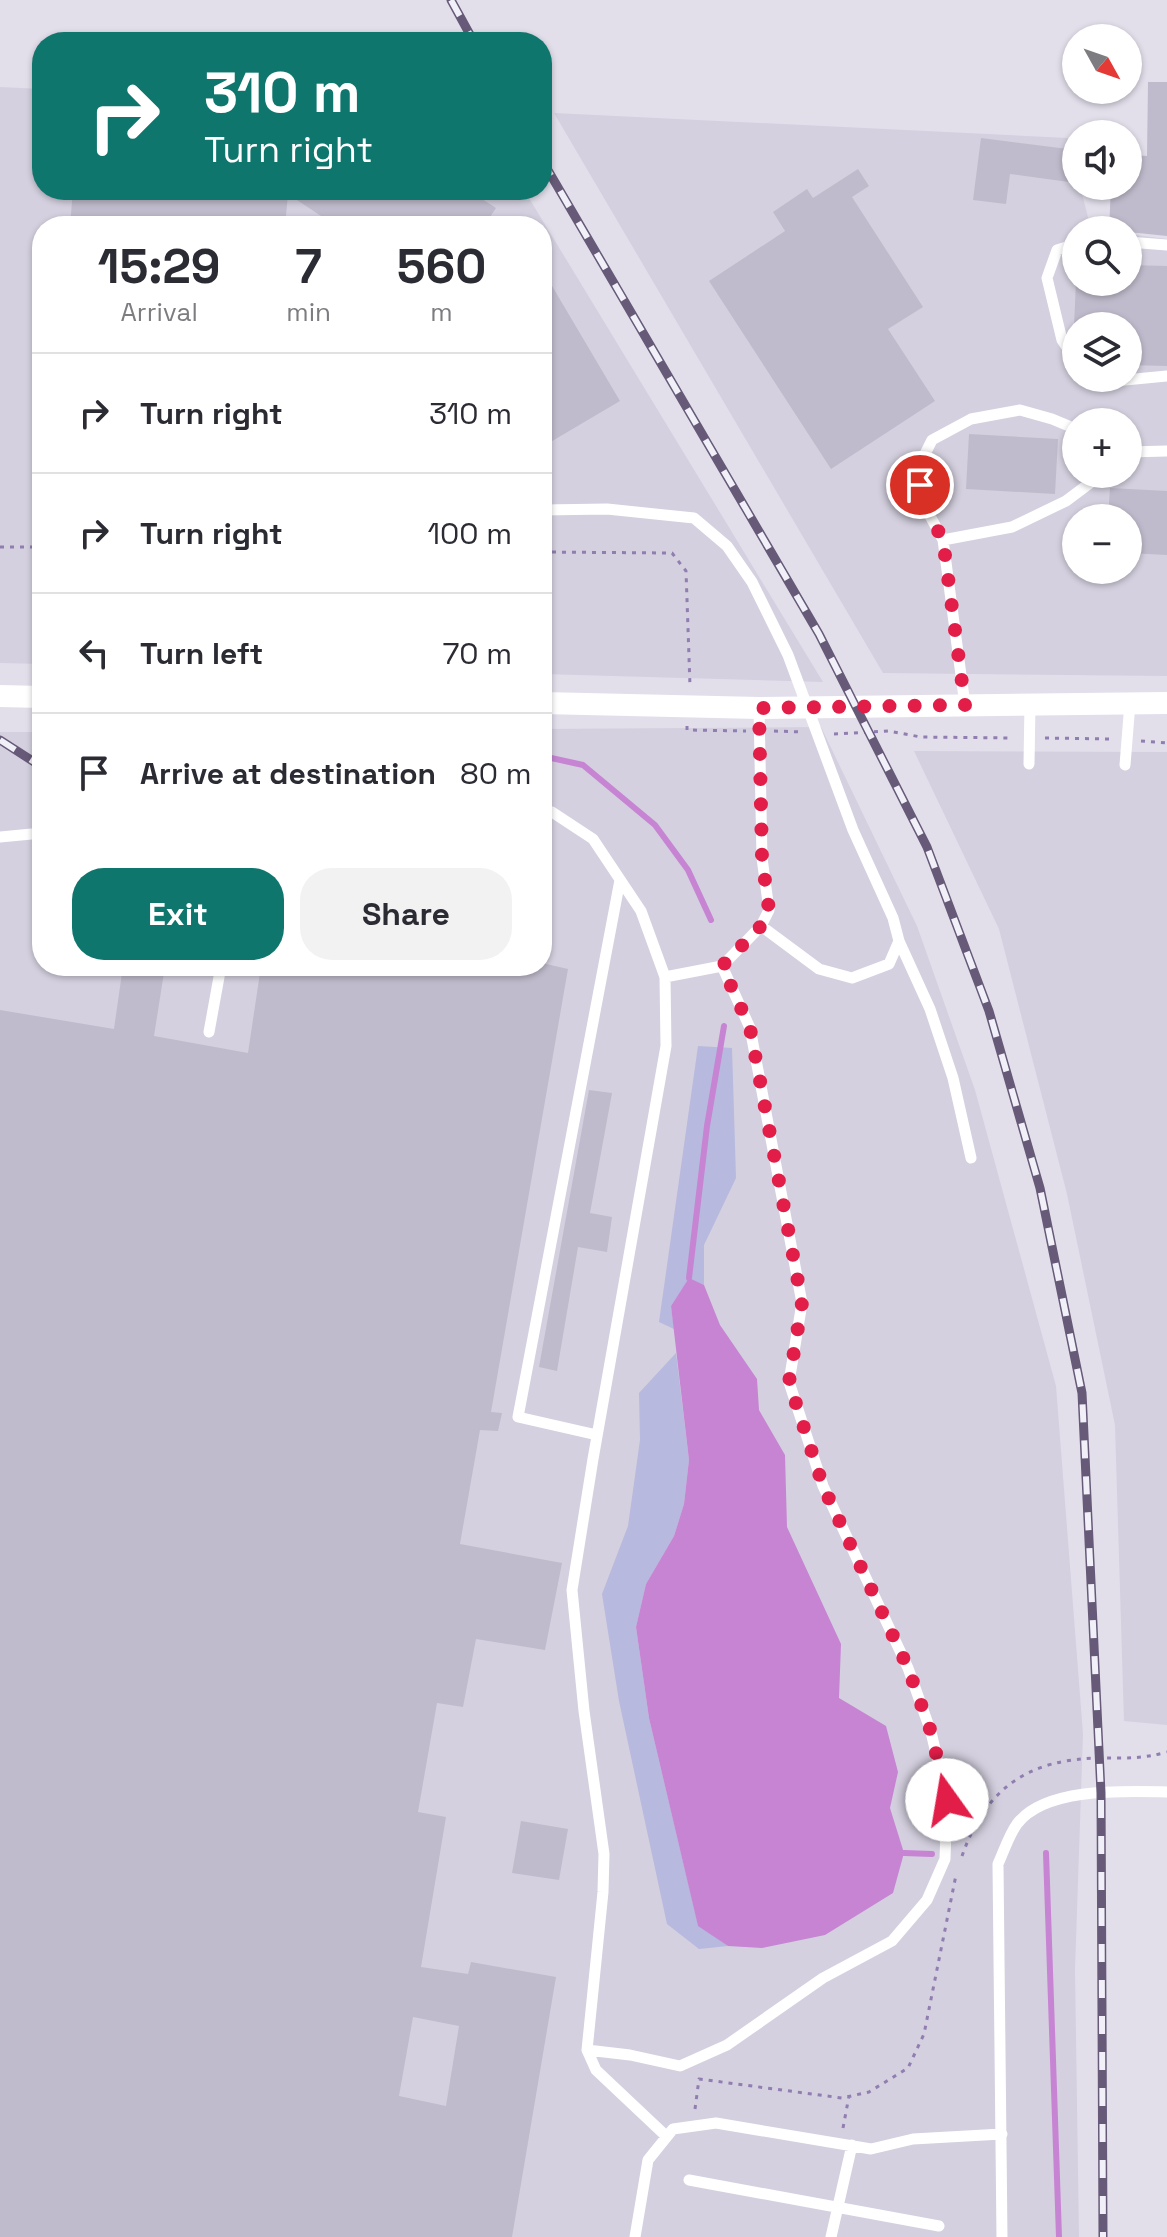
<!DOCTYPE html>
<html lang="en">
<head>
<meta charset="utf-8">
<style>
	:root { --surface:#fff; --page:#f2f2f3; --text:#2b2b33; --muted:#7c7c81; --line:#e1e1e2; --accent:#0f766e }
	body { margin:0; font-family:"Space Grotesk",sans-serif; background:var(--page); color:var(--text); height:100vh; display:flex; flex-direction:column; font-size:30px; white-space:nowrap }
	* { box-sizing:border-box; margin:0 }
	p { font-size:26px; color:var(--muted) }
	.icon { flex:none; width:44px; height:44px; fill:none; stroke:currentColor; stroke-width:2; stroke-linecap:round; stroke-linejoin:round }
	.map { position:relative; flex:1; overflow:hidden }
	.side { position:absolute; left:32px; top:216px; width:520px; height:760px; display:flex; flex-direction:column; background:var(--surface); border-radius:32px; box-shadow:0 2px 6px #0004 }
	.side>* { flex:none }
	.top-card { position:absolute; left:32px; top:32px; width:520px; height:168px; border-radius:32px; box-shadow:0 2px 6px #0004; background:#0f766e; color:#fff; overflow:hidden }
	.needle { width:52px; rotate:130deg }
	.controls { position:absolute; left:1062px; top:24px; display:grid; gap:16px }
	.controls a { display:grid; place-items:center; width:80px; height:80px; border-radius:50%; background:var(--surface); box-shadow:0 2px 6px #0004; font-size:40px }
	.pin { position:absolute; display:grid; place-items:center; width:68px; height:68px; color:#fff; margin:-34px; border:4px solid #fff; border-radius:50%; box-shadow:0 2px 8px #0007 }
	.me { position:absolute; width:88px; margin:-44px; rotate:347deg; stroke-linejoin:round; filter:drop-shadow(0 0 6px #0008) }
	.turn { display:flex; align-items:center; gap:28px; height:168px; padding:0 40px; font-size:36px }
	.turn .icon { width:104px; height:104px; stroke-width:2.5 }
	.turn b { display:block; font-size:56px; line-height:68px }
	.eta { display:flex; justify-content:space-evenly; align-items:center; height:136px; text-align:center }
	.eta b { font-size:48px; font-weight:700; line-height:56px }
	.primary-button { display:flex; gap:16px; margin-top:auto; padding:16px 40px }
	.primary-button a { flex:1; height:92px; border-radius:32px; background:var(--accent); color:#fff; font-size:32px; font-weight:700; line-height:92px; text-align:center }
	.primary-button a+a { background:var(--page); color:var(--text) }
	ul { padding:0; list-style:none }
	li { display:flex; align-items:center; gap:24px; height:120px; padding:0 40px; border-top:2px solid var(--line) }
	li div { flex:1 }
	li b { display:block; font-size:30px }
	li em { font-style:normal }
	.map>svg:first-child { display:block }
	.built { fill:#d4d0df; fill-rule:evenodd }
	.green { fill:#b7b9de }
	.water { fill:#c684d3 }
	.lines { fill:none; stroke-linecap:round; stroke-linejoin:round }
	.stream { stroke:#c684d3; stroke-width:6 }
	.building { fill:#c0bbcc; fill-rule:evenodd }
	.path { stroke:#907eb0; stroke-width:3; stroke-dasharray:4 6; stroke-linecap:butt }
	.lane { stroke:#fff; stroke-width:11 }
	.street { stroke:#fff; stroke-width:22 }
	.rail-casing { stroke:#665a78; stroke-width:9 }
	.rail { stroke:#f1f0f8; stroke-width:6; stroke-dasharray:18; stroke-linecap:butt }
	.route { stroke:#e11d48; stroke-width:14; stroke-dasharray:0 25.2 }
</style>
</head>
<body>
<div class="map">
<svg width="1167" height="2237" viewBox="0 0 1167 2237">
	<rect width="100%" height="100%" fill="#e2dfeb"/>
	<path class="built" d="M0 87 42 89V190H524L823 682 542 674V226H42V664L0 663Z
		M554 113 1068 138 1076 170V186H1080L1091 229 1095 230H1076V282H1128V234L1167 239V676L883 673ZM1076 326H1128V378H1076ZM1076 422H1128V474H1076ZM1076 518H1128V570H1076Z
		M821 727 917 926 975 1090 1056 1386 1083 1734 1075 1970 1079 2237H0V732H42V966H542V729Z
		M914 751 1167 752V1725L1124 1721 1115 1425 1067 1194 999 929Z"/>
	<path class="green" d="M698 1046 732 1048 736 1178 704 1245V1285L689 1279 671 1306 674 1329 659 1322Z
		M676 1353 689 1460 684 1504 674 1536 646 1584 636 1627 649 1718 698 1925 728 1946 699 1949 667 1924 619 1701 602 1594 628 1526 640 1440 639 1393Z"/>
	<path class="water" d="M689 1278 704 1285 720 1325 757 1379 759 1410 785 1455 787 1527 841 1644 839 1698 886 1726 898 1772 890 1808 904 1853 893 1893 825 1935 762 1948 728 1946 698 1926 649 1718 636 1627 646 1584 674 1536 684 1504 689 1460 671 1306Z"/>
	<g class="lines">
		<path class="stream" d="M542 756 583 765 655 825 688 870 711 920
			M689 1278 707 1126 724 1026
			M904 1853 932 1854
			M1046 1853 1059 2237"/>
	</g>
	<path class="building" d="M1148 82H1167V236L1109 230 1111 186H1130L1132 155 1147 156Z
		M981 138 1076 150V183L1010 174 1006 204 973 200Z
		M858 169 869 186 852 197 923 307 888 329 935 401 831 469 709 281 785 231 773 212 807 189 813 198Z
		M73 190H468L496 208 484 226H336L288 194 285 226H70Z
		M1128 265 1167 266V366L1128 365V326H1074L1076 282H1128Z
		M542 269 620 401 542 447Z
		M969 434 1058 439 1055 494 966 489Z
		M1110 488 1167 491V555L1128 553V518H1108Z
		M542 963 568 969 491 1412 502 1413 498 1431 480 1430 460 1544 562 1563 545 1650 476 1639 463 1707 437 1703 418 1812 446 1817 421 1967 468 1974 471 1962 556 1977 512 2237H0V1010L114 1029 123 966H165L154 1036 248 1053 261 966H542ZM413 2017 459 2026 446 2106 399 2096Z
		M589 1090 612 1093 590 1213 612 1217 607 1252 578 1247 557 1371 539 1367Z
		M521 1821 568 1829 559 1880 512 1873Z"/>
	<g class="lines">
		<path class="path" d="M0 547H42
			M542 552 672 553 686 571 690 686
			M687 726V730L746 731
			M774 731 802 732
			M834 734 888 731 921 737 1013 738
			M1045 738 1113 739
			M1141 741 1167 743
			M962 1856C986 1788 1028 1759 1100 1758 1126 1758 1142 1759 1167 1752
			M695 2109 699 2079 842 2098 869 2092 908 2068 924 2034 956 1875
			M843 2128 849 2096"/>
		<path class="lane" d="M1128 242 1167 245
			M1076 244 1057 250 1047 278 1062 340 1076 361
			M1106 378 1125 380 1167 376
			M1128 452 1167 451
			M542 510 607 509 694 518 727 546 752 582 788 655 853 830 893 918 899 941 930 1009 953 1078 971 1158
			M943 540 1012 527 1066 501 1102 474
			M965 705 943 540 922 501 918 468 932 440 971 419 1020 410 1052 419 1076 429
			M1029 764 1030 704
			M1125 765 1130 703
			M542 811 552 812 593 839 641 911 665 977 666 1046 593 1459 572 1590 584 1711 604 1854 603 1892 587 2050 596 2070 666 2136
			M0 837 42 833
			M761 926 819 969 852 978 889 964 899 941
			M665 977 722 966 761 926 769 910 762 858 759 708
			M209 1032 221 966
			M597 1435 518 1417 620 880
			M587 2050 630 2055 680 2066 727 2045 823 1978 892 1941 927 1900 945 1859 947 1800 931 1732 908 1668 823 1486 789 1382 802 1303 750 1028 722 966
			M689 2180 939 2226
			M635 2237 648 2160 673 2129 716 2123 871 2149 913 2139 1002 2134
			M831 2237 852 2145
			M1002 2237 998 1864C1004 1851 1009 1835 1017 1824 1045 1787 1125 1791 1167 1792"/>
		<path class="street" d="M0 696 42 697
			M542 703 759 708 1167 703"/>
		<defs>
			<path id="rail" d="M451 0 474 42
				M542 160 819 634 927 847 989 1011 1040 1188 1082 1393 1101 1793 1103 2237
				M0 740 42 767"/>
		</defs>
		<use href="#rail" class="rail-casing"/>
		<use href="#rail" class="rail"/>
	</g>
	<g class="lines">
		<path class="route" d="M920 485 922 501 943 540 965 705 759 708 762 858 769 910 761 926 722 966 750 1028 802 1303 789 1382 823 1486 908 1668 931 1732 947 1800"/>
	</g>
</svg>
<div class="controls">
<a><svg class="needle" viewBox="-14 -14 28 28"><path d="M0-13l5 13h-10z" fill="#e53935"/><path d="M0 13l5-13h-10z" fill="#7c7c81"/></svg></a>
<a><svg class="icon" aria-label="sound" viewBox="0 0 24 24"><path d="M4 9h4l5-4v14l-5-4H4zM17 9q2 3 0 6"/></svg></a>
<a><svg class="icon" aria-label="search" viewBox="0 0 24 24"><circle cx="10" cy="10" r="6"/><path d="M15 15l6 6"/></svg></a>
<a><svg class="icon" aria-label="layers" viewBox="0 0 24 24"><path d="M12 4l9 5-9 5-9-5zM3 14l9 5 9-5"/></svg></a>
<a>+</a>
<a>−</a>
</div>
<div class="pin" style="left:920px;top:485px;background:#d93025"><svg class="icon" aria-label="arrive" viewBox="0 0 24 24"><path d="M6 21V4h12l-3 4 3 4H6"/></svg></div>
<svg class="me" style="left:947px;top:1800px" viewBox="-20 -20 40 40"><circle r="19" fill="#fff"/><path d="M0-13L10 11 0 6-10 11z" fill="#e11d48"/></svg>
<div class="top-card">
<div class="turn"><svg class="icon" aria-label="right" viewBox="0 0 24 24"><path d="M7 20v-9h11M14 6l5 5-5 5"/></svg><div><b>310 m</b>Turn right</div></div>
</div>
<section class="side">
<div class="eta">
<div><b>15:29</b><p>Arrival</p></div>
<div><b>7</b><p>min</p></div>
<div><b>560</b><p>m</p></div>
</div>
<ul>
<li><svg class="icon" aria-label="right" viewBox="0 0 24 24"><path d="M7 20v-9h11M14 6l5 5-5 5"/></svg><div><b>Turn right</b></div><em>310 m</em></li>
<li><svg class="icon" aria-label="right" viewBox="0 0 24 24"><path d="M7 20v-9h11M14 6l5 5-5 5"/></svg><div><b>Turn right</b></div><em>100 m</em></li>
<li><svg class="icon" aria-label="left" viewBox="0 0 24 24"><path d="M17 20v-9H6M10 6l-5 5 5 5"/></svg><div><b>Turn left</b></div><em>70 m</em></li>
<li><svg class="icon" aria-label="arrive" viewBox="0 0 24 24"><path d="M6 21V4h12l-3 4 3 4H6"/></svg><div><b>Arrive at destination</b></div><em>80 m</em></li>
</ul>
<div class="primary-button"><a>Exit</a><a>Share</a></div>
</section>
</div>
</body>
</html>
